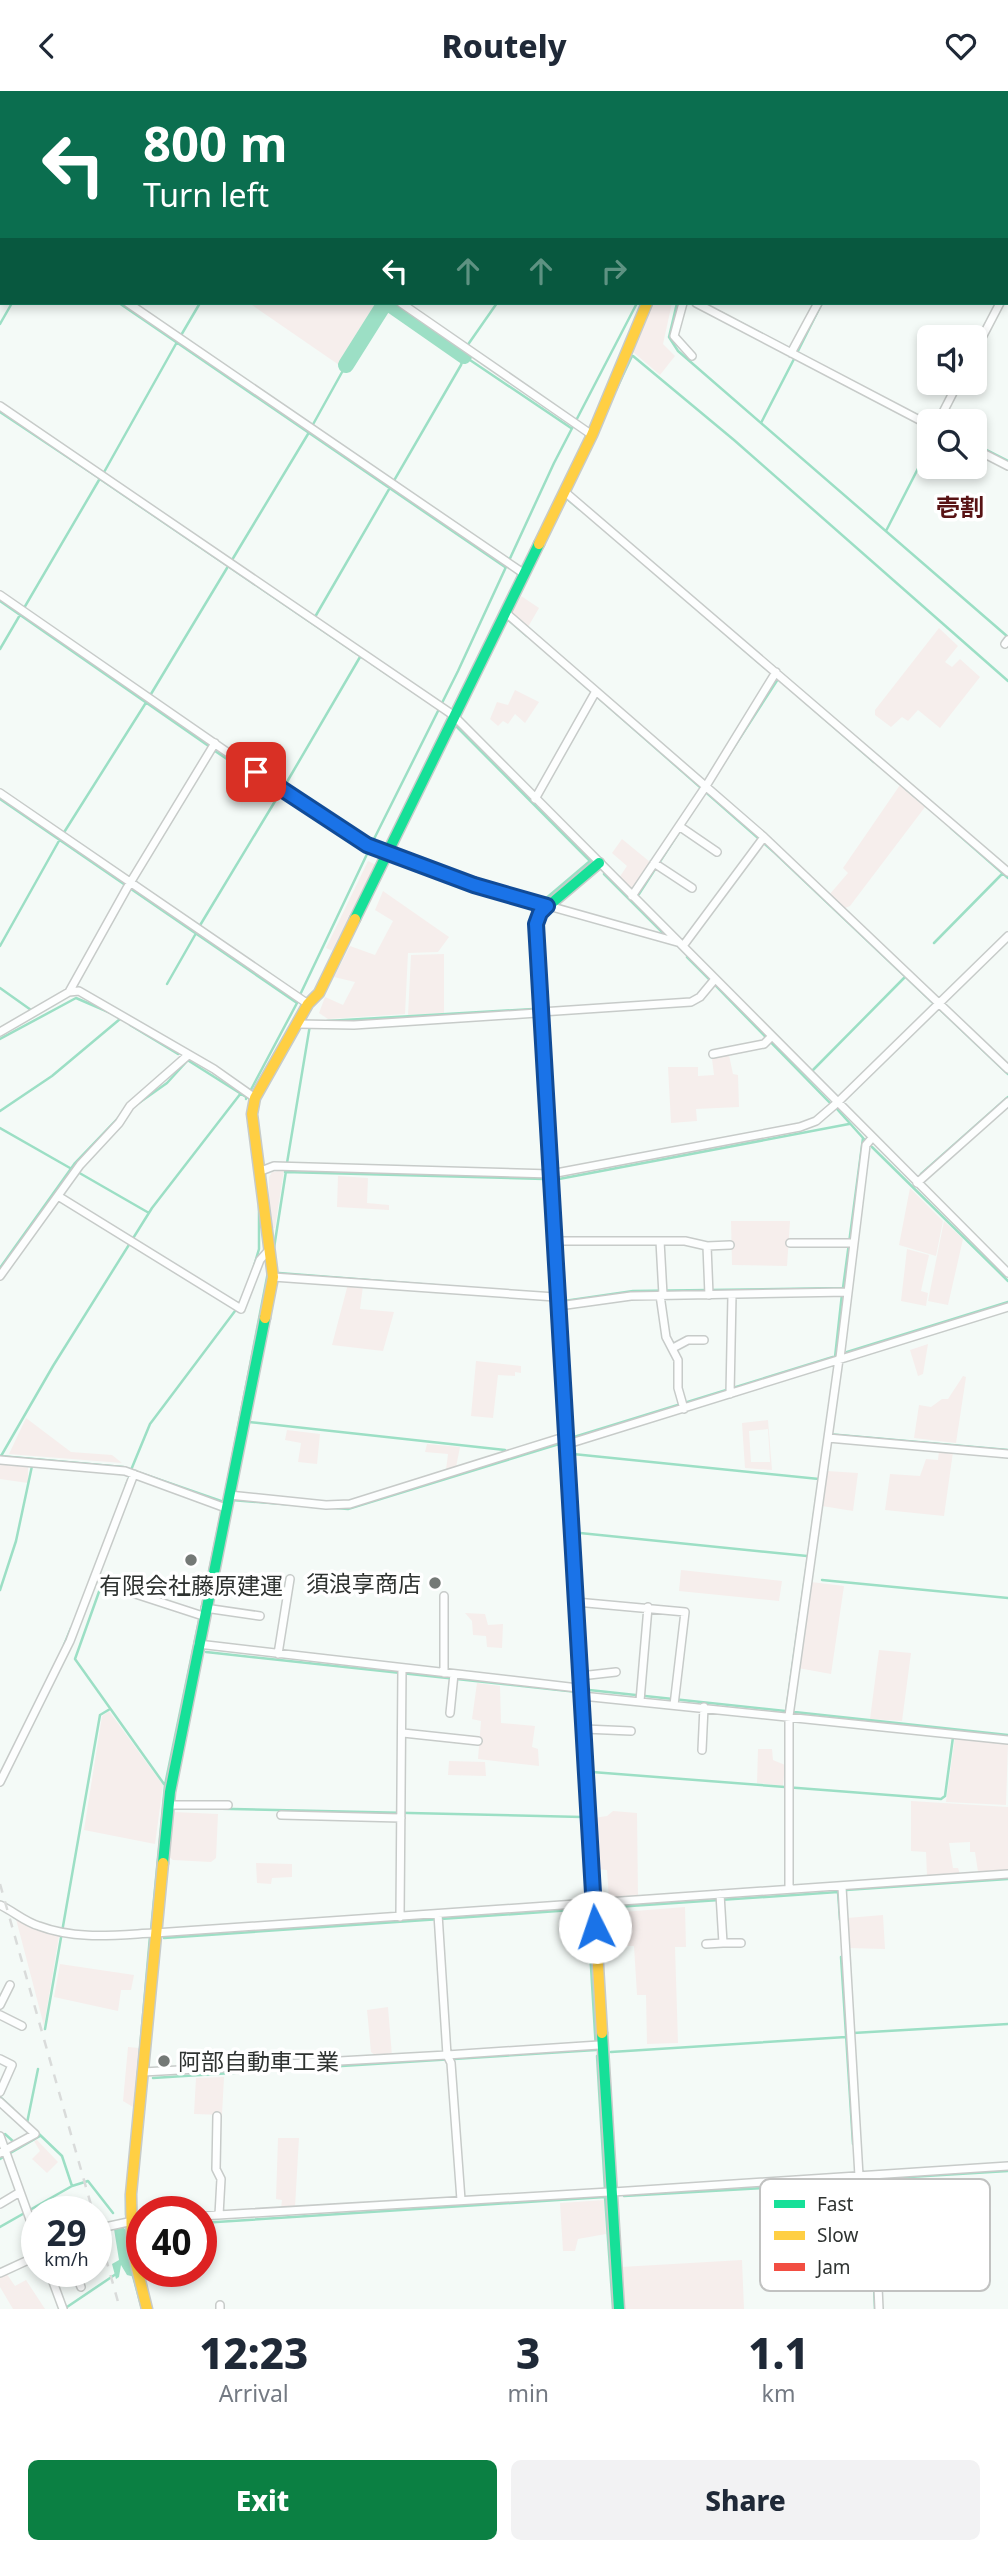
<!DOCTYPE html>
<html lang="en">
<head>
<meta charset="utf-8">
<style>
	:root { --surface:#fff; --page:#f2f2f3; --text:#1f2937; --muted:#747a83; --accent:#0b8043 }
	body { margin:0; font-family:"Noto Sans","Noto Sans JP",sans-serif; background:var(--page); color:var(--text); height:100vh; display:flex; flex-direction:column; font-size:26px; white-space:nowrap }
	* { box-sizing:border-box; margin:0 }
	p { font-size:23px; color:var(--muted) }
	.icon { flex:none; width:38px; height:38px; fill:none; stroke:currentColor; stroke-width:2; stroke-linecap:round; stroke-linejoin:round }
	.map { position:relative; height:2218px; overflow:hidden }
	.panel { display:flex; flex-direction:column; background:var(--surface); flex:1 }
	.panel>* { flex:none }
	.top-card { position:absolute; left:0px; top:0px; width:1008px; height:214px; box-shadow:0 4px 10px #0003; background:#0b6e4f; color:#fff; overflow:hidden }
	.fabs { position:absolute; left:917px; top:234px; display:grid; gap:14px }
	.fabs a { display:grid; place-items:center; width:70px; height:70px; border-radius:10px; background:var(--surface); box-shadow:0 4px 10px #0003; font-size:35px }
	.speed { position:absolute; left:21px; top:2105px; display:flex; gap:14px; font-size:35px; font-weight:700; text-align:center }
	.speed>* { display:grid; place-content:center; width:91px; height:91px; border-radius:50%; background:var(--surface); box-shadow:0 4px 10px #0003; line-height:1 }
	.speed small { font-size:18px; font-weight:400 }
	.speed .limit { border:10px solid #d22; background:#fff; color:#111 }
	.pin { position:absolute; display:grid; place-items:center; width:60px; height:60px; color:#fff; margin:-30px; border-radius:14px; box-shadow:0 4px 10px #0006 }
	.me { position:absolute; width:77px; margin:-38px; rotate:356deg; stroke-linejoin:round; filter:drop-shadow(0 0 5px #0008) }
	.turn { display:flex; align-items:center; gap:24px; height:147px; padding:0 28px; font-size:32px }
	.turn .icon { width:91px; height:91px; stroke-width:2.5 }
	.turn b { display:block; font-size:49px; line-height:60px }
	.lanes { display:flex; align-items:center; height:66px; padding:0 28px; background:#0003; justify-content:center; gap:35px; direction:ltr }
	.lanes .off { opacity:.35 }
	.eta { display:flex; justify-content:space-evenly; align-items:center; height:119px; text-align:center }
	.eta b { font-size:42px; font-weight:800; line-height:49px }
	.button { display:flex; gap:14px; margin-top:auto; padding:14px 28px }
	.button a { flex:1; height:80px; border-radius:10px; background:var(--accent); color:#fff; font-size:28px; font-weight:800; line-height:80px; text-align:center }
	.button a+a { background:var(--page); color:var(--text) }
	header { display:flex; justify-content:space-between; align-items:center; height:91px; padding:0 28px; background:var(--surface); font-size:32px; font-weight:800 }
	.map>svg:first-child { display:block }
	.green { fill:#f6eeec; fill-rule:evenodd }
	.water { fill:#9cdfc5 }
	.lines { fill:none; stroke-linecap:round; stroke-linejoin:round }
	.stream { stroke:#9cdfc5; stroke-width:2.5 }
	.river { stroke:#9cdfc5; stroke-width:16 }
	.street-casing { stroke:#c7cbc9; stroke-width:10 }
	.fast-casing { stroke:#c7cbc9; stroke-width:13 }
	.slow-casing { stroke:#c7cbc9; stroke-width:13 }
	.jam-casing { stroke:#c7cbc9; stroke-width:13 }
	.street { stroke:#fdfefe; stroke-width:7 }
	.fast { stroke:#16e098; stroke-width:10 }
	.slow { stroke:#ffcf43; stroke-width:10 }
	.jam { stroke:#f24e42; stroke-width:10 }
	.rail { stroke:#d9dbda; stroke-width:2.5; stroke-dasharray:9 9; stroke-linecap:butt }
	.route-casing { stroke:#114b97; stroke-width:18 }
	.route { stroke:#1a73e8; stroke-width:12 }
	.poi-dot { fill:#747976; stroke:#fff; stroke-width:2.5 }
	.labels { text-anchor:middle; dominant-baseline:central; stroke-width:7; stroke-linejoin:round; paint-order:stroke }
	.poi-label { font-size:23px; fill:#2f3331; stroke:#fff; text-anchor:end }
	.neighbourhood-label { font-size:24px; font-weight:bold; fill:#581314; stroke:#fff }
	.key { fill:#fff; stroke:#c1c2c1; stroke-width:2 }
	.key-label { font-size:19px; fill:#2f3331 }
</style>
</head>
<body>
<header><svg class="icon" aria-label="back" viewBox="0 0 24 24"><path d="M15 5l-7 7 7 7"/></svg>Routely<svg class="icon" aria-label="heart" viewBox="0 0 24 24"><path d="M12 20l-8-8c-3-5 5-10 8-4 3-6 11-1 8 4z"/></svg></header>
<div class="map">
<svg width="1008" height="2218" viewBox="0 0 1008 2218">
	<rect width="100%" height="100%" fill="#f4faf7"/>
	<path class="green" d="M249 212H375V213L339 274Z
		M651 212H672L663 253 675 265 660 284 632 260Z
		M521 505 539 517 528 536 512 522Z
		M939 537 958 555 945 571 952 576 960 568 980 586 940 637 918 619 908 630 902 626 891 636 875 624V619Z
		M515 599 539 611 525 632 515 623 508 633 503 630 498 635 490 628 497 611 508 614Z
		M900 694 925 716 850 815 843 818 829 804 848 782 843 777Z
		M622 748 650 771 635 796 629 797 619 787 627 775 612 762Z
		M368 770 378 775 336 861 326 857Z
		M383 800 449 846 438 861 408 862 405 923 328 928 319 922 325 906 343 914 355 891 334 886 350 855 375 864 393 830 375 819Z
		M444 863V922L408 924 411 864Z
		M729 964 733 983 738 984 739 1016 696 1018 697 1030 671 1032 668 976H698V985L714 984 712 968Z
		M284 1079 275 1137 269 1138V1086L272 1081Z
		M338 1085 368 1087 367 1112 389 1114V1119L337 1116Z
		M910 1097 943 1130 936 1165 899 1154Z
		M731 1130H790L787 1175 732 1174Z
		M944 1130 963 1148 948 1214 928 1210Z
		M907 1158 929 1164 921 1200 928 1202 926 1215 901 1210Z
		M348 1193 363 1195 360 1218 394 1221 383 1260 332 1254Z
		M928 1253 923 1283 918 1285 910 1259Z
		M476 1270 521 1275V1282L515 1281V1285L498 1284 493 1327 471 1325Z
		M963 1285 966 1286 956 1352 914 1347 919 1314 931 1316 942 1308H948Z
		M26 1327 71 1361 112 1364 122 1372 9 1363Z
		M768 1329 772 1379 745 1377 742 1332ZM768 1338 770 1371H751L749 1340Z
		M287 1339 320 1343 317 1373 298 1371 301 1352 285 1349Z
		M427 1353 460 1356 456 1376 446 1379 448 1363 425 1361Z
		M939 1360 953 1361 944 1425 885 1419 890 1383 920 1385 926 1368 938 1369Z
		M0 1373 28 1374V1392L0 1388Z
		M827 1380 858 1382 853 1420 822 1415Z
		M681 1479 782 1490 779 1510 679 1500Z
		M811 1491 844 1495 831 1583 798 1577Z
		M465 1522 485 1523 488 1534 503 1533 502 1557 487 1556 486 1545 473 1544 472 1530Z
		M879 1559 911 1562 902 1630 870 1628Z
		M477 1592 500 1595 501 1632 535 1635 532 1656 538 1658 539 1675 478 1668 481 1630 472 1628Z
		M109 1620 163 1694 155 1753 84 1739 102 1625Z
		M955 1646 1008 1652 1006 1714 946 1711Z
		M758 1658H772L773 1669 785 1674 783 1695 757 1692Z
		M449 1670 485 1671 486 1685 448 1684Z
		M911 1710 1008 1716V1780L978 1781 975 1761H970V1751L949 1752 953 1777H958L960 1783 927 1785 926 1761 911 1760Z
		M613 1720 637 1722 638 1806 609 1808 607 1779 596 1778 594 1727 607 1725Z
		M173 1721 218 1723 216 1767 211 1771 173 1769 169 1766Z
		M256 1772 292 1773V1786L272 1787 271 1793 257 1792Z
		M685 1816 686 1856H675L678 1952 647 1953 646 1904H637L634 1855H615L614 1817H622L623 1821Z
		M883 1824 885 1858 848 1857 847 1827Z
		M16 1828 29 1836 59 1845 44 1935Z
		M60 1873 134 1884 131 1899H121L118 1920 54 1906Z
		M388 1916 392 1965H376L371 1961 367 1919Z
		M128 1956 139 1957 133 2016 123 2010Z
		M224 1986 222 2024 194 2023 196 1987Z
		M278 2047H299L295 2116 281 2117 282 2109 276 2108Z
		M37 2049 58 2071 47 2082 32 2068 40 2060 34 2050Z
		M604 2109 606 2143 578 2148 575 2160H563L560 2112Z
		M742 2169 744 2218H624L621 2176Z
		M6 2182 15 2195 26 2189 45 2218H13L0 2196V2186Z"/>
	<path class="water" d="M122 2135 126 2139 135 2186 127 2184 121 2174 119 2186 116 2188 112 2173 119 2169 114 2138Z"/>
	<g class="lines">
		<path class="stream" d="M363 0 365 2
			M678 0 680 2
			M138 2 139 0
			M322 2 323 0
			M767 2 768 0
			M119 212 505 476
			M677 212 669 246 678 260 1008 546
			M703 212 806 266
			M0 233 12 212
			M180 246 200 212
			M797 262 822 212
			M464 265 571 337
			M633 265 734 349 1008 590
			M616 299 632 265
			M0 321 99 387
			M761 332 794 268
			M311 337 346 274
			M975 353 1008 370
			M103 383 177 251
			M100 388 363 567
			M566 407 579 418
			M886 440 929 356
			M232 469 308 343
			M0 510 210 656
			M691 513 765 577
			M315 526 461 274 467 255 497 212
			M506 527 527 545
			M0 558 99 389
			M372 573 427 610
			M577 588 775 762 1008 983
			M151 603 227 477
			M797 604 874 671
			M454 633 590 770 544 809
			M215 660 368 762
			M284 696 360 566
			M906 698 919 709
			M0 708 297 912 246 1008
			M951 737 1008 787
			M63 743 147 610
			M372 752 458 580 554 372 637 212
			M604 783 663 842
			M639 803 778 588
			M534 821 531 863 544 1079
			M199 836 280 702
			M934 852 1003 782
			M0 855 60 748
			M687 866 709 888
			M167 893 195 844
			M714 893 830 1012
			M0 897 31 919
			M299 906 368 761
			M327 930 533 918
			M130 934 178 963
			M0 948 76 907 113 923
			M189 970 246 1006
			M812 980 904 887
			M136 1014 167 992 188 969
			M837 1018 864 1048
			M0 1020 52 985 120 928
			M0 1037 70 1077
			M872 1056 1008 1190
			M287 1072 310 934
			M76 1080 149 1122
			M285 1081 544 1088
			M921 1083 1008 1006
			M545 1088 561 1342
			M559 1088 849 1033
			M274 1157 286 1080
			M254 1175 259 1158V1115
			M0 1177 75 1072 120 1025
			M279 1182 471 1197
			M843 1197 863 1047
			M564 1210 633 1200 843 1197
			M847 1261 1008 1211
			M835 1266 842 1203
			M249 1331 505 1359 506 1362
			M828 1343 1008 1359
			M574 1346 836 1265
			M573 1363 819 1388
			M0 1365 123 1376 221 1410
			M1 1365 53 1275 152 1117 241 1002
			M131 1379 150 1333 238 1216
			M563 1388 567 1457
			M126 1394 129 1387
			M226 1398 268 1181
			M231 1409 348 1418 559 1353 563 1377
			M580 1442 807 1465
			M822 1489 1008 1507
			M100 1498 75 1568 164 1693
			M0 1499 16 1450 32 1375
			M570 1519 571 1549
			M64 1554 71 1537
			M206 1561 577 1601
			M573 1574 575 1595
			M589 1599 1008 1644
			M575 1602 577 1626
			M786 1621 817 1402
			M592 1681 941 1708 945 1705 953 1646
			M187 1717 582 1726 580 1666
			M846 1799 1008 1788
			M601 1817 838 1801 840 1829
			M151 1839 165 1694 224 1408
			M164 1847 587 1818
			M841 1866 853 2053
			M45 1938 100 1624 110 1618
			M853 1942 1008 1933
			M611 1961 846 1946
			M597 1965 605 2099
			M153 1987 596 1959 582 1726
			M0 2006 13 2018
			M27 2032 38 1978
			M38 2042 62 2065 72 2095 88 2090 113 2122
			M5 2043 15 2052
			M132 2048 150 1845
			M0 2068 40 2045
			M877 2088 1008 2080
			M624 2105 871 2091
			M605 2106 613 2218
			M126 2124V2103
			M201 2132 605 2106
			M0 2136 72 2095
			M872 2150 875 2218
			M133 2185 142 2218
			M64 2218 116 2183"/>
		<path class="river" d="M388 212 464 265
			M346 274 385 212"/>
		<defs>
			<path id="street" d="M93 0 95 2
				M374 0 376 2
				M687 0 690 2
				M979 0 982 2
				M85 2 86 0
				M756 2 757 0
				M925 2 926 0
				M1006 14 1008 15
				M0 152 2 149
				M1006 200 1008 196
				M128 212 523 482
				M401 212 592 344
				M683 212 674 245 692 265
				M696 212 929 334
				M975 260 1000 212
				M791 262 818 212
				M0 315 453 624
				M938 331 958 292
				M975 358 1008 375
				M565 401 1008 781
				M0 504 318 724 367 754 474 794 677 851
				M506 522 764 746 1008 978
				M1005 553 1008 549
				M455 626 1008 1182
				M0 702 308 913
				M535 708 596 600
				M679 735 717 761
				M654 772 692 797
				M632 805 706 695 776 581
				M683 855 764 746
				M69 901 127 797 215 652
				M541 921 691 911 700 906 715 888
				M297 933 354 934 537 922
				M0 941 69 901 79 900 214 978 255 1007
				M713 963 764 953 772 945
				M261 1080 274 1075 551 1083 800 1036 816 1030 838 1011 1008 845
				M917 1092 1008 1011
				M58 1105 241 1218 260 1169 268 1160
				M555 1150H685L707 1155 709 1204
				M660 1150 663 1204
				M790 1152H854
				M707 1155 730 1154
				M0 1185 80 1074 119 1032 130 1015 187 965
				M273 1186 555 1206
				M660 1204 666 1246 678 1269V1297L684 1318
				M559 1215 631 1205 848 1201
				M673 1257 688 1249H704
				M840 1267 866 1054 872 1047
				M730 1303 732 1204
				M828 1347 1008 1363
				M568 1353 1008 1216
				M0 1369 125 1380 223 1416
				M229 1404 326 1414 350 1413 567 1345
				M117 1497 203 1525
				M444 1505V1582
				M576 1511 685 1521 674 1614
				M205 1517 260 1525
				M198 1553 578 1597
				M278 1563 290 1488
				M580 1585 616 1581
				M582 1605 1008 1649
				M640 1610 648 1516
				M450 1622 454 1583
				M584 1638 631 1640
				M403 1642 478 1650
				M702 1659 704 1616
				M0 1691 70 1550 134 1383
				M169 1714H228
				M281 1724 401 1727
				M842 1796 859 2085
				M789 1798V1625L839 1268
				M720 1803 723 1852H741
				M593 1812 1008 1783
				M0 1814C13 1820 25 1831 39 1835 76 1849 115 1844 153 1842
				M400 1826 402 1577
				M155 1842 590 1812
				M706 1853 723 1852
				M0 1914 10 1894
				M0 1924 22 1935
				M447 1964 599 1954
				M447 1964 451 1972 461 2109
				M0 1968 12 1974 0 2001
				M143 1981 447 1964 438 1823
				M0 2011 35 2043 0 2062
				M217 2025 216 2078 221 2088 219 2124
				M0 2045 37 2148
				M873 2084 879 2218
				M613 2101 1008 2075
				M0 2113 20 2101
				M201 2125 609 2101
				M96 2138 142 2128
				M49 2180 63 2218
				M75 2180 81 2196
				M0 2182 37 2165
				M220 2214V2218"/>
			<path id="fast" d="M355 828 539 453
				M558 1205 536 833 540 822 599 772
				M163 1772 170 1701 265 1227
				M602 1942 619 2218"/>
			<path id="slow" d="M539 453 592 344 647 212
				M265 1227 273 1186 252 1023 255 1007 308 913 319 902 355 828
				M576 1503 602 1942
				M147 2218 132 2157 131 2103 163 1772"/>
			<path id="jam" d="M558 1205 576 1503"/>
		</defs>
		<use href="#street" class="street-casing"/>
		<use href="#fast" class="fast-casing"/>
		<use href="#slow" class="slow-casing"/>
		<use href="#jam" class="jam-casing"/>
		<use href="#street" class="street"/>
		<use href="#fast" class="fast"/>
		<use href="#slow" class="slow"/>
		<use href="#jam" class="jam"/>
		<path class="rail" d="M34 2 35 0
			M0 71 2 68
			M0 1793 93 2121
			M96 2132 120 2218"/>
	</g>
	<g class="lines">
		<defs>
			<path id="route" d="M256 681 367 754 474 794 547 815 540 822 536 833 595 1836"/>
		</defs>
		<use href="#route" class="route-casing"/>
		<use href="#route" class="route"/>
	</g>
	<g class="poi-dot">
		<circle cx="191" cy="1469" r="7"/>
		<circle cx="435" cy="1492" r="7"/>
		<circle cx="164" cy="1970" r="7"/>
	</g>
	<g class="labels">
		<g class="poi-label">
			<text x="421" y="1492">須浪享商店</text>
			<text x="191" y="1494" text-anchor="middle">有限会社藤原建運</text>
			<text x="178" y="1970" text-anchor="start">阿部自動車工業</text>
		</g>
		<g class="neighbourhood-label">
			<text x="960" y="415">壱割</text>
		</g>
	</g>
	<rect x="760" y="2088" width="230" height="112" rx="10" class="key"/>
	<rect x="774" y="2109" width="31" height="8" fill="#16e098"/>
	<rect x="774" y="2140" width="31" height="9" fill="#ffcf43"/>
	<rect x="774" y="2172" width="31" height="8" fill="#f24e42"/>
	<g class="key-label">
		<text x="817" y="2120">Fast</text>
		<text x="817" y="2151">Slow</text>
		<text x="817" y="2183">Jam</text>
	</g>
</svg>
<div class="fabs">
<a><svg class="icon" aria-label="sound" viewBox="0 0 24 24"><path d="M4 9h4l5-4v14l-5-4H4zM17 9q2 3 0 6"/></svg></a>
<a><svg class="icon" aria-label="search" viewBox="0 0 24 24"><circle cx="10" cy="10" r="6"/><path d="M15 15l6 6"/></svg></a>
</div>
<div class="speed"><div>29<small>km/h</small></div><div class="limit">40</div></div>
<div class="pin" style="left:256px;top:681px;background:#d93025"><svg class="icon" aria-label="arrive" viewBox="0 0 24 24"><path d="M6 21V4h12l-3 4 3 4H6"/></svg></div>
<svg class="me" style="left:595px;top:1836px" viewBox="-20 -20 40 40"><circle r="19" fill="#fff"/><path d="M0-13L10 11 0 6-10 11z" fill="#1a73e8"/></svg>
<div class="top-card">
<div class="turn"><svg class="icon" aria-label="left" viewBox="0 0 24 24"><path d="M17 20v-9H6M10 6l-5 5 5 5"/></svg><div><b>800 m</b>Turn left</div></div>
<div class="lanes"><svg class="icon" aria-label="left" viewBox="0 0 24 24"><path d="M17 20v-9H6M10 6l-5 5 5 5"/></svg><svg class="icon off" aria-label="ahead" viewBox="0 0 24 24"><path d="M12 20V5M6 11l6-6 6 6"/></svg><svg class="icon off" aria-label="ahead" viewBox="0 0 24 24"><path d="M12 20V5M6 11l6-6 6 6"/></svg><svg class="icon off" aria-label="right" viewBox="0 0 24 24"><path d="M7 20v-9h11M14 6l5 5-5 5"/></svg></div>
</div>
</div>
<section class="panel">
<div class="eta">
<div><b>12:23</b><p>Arrival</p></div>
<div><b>3</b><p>min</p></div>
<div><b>1.1</b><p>km</p></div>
</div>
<div class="button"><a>Exit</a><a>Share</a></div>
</section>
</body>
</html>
